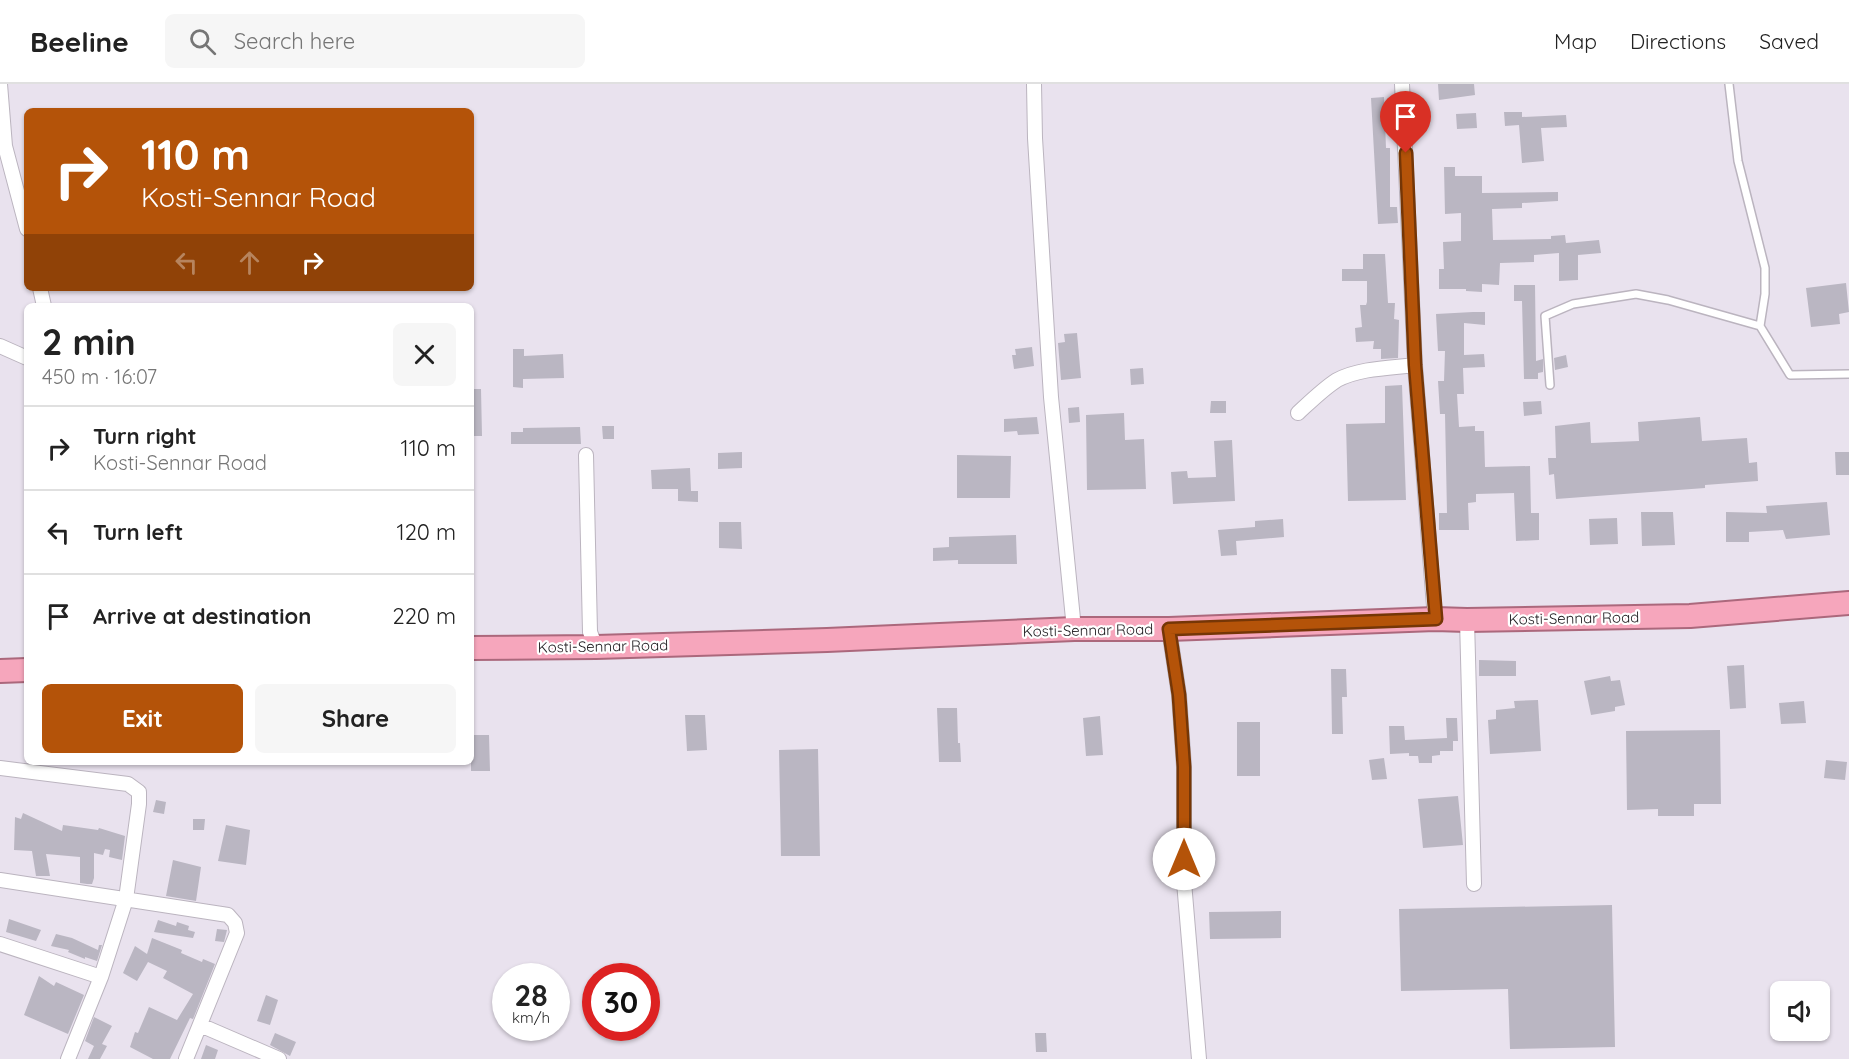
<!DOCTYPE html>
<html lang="en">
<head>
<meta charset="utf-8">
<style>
	:root { --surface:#fff; --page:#f6f6f6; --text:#222; --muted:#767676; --line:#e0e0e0; --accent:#b45309 }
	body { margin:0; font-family:Quicksand,sans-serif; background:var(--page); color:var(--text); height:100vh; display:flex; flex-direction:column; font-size:22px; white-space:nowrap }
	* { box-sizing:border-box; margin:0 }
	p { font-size:20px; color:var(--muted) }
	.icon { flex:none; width:33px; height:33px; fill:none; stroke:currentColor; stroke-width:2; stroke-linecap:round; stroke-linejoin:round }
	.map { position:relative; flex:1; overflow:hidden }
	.side { position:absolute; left:24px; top:219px; width:450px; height:462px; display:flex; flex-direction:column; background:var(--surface); border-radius:9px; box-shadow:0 2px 4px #0004 }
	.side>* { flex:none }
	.hud { position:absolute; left:24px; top:24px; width:450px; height:183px; border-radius:9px; box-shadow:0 2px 4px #0004; background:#b45309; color:#fff; overflow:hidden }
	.buttons { position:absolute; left:1770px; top:897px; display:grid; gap:12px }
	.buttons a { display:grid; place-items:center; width:60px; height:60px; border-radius:9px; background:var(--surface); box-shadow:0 2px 4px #0004; font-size:30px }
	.speed { position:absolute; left:492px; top:879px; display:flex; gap:12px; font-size:30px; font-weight:700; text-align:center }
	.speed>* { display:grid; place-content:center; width:78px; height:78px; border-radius:50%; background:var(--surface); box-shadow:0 2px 4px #0004; line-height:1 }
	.speed small { font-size:15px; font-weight:400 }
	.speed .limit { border:9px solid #d22; background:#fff; color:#111 }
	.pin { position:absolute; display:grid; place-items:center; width:51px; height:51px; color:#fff; margin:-62px -26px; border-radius:50% 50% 50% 0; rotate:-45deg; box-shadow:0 0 6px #0007 }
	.pin .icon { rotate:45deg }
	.me { position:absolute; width:66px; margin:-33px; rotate:0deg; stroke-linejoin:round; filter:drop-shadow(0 0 4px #0008) }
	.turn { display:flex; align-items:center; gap:21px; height:126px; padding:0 18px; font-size:27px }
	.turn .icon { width:78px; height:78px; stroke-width:2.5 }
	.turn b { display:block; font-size:42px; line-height:51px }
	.lanes { display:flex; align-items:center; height:57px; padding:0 18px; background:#0003; justify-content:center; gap:30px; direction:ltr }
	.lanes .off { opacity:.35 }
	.round { display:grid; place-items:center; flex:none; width:63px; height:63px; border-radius:9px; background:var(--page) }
	.head { display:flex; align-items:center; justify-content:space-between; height:102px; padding:0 18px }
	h1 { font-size:36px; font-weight:800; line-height:45px }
	.primary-button { display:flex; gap:12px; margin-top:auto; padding:12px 18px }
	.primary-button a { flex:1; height:69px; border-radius:9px; background:var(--accent); color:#fff; font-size:24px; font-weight:800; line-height:69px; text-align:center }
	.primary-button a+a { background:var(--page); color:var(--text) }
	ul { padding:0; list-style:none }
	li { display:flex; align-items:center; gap:18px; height:84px; padding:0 18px; border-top:2px solid var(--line) }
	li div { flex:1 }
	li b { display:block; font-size:22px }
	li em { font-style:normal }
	header { display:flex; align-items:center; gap:36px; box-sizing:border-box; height:84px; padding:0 30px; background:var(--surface); border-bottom:2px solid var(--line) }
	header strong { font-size:28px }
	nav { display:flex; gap:33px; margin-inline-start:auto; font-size:21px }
	.search { width:420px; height:54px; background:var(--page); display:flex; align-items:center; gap:15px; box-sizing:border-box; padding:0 21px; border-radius:9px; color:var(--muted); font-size:22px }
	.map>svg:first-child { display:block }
	.building { fill:#bab6c2 }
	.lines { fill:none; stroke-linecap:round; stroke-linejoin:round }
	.service-casing { stroke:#bbb4bf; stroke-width:10 }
	.minor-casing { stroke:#bbb4bf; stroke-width:16 }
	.trunk-casing { stroke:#ab687c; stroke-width:26 }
	.service { stroke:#fff; stroke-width:7 }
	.minor { stroke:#fff; stroke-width:14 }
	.trunk { stroke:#f6a6bc; stroke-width:22 }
	.route-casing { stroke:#753606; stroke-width:15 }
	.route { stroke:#b45309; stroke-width:10 }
	.labels { text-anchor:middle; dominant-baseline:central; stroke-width:4.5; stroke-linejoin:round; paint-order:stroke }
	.street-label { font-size:15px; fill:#242125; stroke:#fff }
</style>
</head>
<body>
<header>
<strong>Beeline</strong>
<div class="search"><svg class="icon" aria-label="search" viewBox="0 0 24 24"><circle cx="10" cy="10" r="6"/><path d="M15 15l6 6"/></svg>Search here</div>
<nav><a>Map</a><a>Directions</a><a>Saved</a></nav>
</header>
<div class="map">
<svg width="1849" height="975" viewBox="0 0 1849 975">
	<rect width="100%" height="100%" fill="#e9e2ee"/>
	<path class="building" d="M1438 0H1474L1475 11 1439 16Z
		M1384 13 1386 64H1390V123H1397L1398 139 1378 140 1371 14Z
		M1504 28H1522V33L1566 31 1567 43 1541 44 1544 77 1522 79 1519 41 1505 42Z
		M1476 29 1477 44 1457 45 1456 30Z
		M1444 83H1455V92H1482V109L1558 108V117L1522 119V124L1492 125 1493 156 1551 155V152L1565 151 1566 159 1599 156 1601 169 1578 171V196L1559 197V169L1534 171V178L1500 179 1499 201 1482 200V208L1466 207V205H1439V185H1444L1443 158 1461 157V129L1445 130Z
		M1363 170H1385L1388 219H1395L1394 235 1399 236 1398 274 1381 275V265H1373L1374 257 1356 258 1355 244 1362 243 1360 221H1366L1367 218V197H1342V185H1363Z
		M1846 199 1849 228 1839 230 1840 240 1811 243 1806 204Z
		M1514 201H1535L1536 277 1543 275V288L1538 289V295H1524L1522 217H1514Z
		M1473 228H1485V241L1464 239V271L1484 270 1485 283 1463 284 1464 310H1457L1459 343 1475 342V347H1484L1485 383 1530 382 1531 429H1539V456L1516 457 1514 409 1476 410V418L1468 419 1469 446H1439V429H1447L1445 330H1440L1438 297H1444L1445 267H1438L1436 230Z
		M1077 249 1081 294 1061 296 1058 259 1065 258 1064 250Z
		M1032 263 1034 282 1014 285 1012 271H1016L1015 265Z
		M513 265H524V272L563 270 564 294 523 295V304L513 303Z
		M1566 271 1568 283 1555 286 1554 274Z
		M1143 284 1144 300 1131 301 1130 285Z
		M1402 301 1406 416 1348 417 1346 340 1385 339V302Z
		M471 305H481L482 352H471Z
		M1211 317H1226V329H1210Z
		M1541 317 1542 330 1524 332 1523 318Z
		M1079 323 1080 338 1069 339 1068 324Z
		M1124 329 1125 356 1144 355 1146 405 1087 406 1086 331Z
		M1037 333 1039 350 1018 351 1017 347 1004 348V335Z
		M1700 333 1702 357 1747 354 1749 379 1757 378 1758 397 1705 401V404L1556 415 1554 390 1549 391 1548 374H1556L1555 342 1590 338 1591 359 1639 357 1638 338Z
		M602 342H614V355H603Z
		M580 343 581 360H511V348H523V344Z
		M1232 356 1235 417 1173 420 1171 388 1187 387 1188 394 1216 393 1214 357Z
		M742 368V384L718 385V369Z
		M1835 368H1849V391H1836Z
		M957 371 1011 372 1010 414H957Z
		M690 384 691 407H698V418L678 417V405H652L651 386Z
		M1827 418 1830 451 1786 455 1783 446 1749 448V458H1726V428L1767 429 1766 422Z
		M1641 428H1673L1675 461 1642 462Z
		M1617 434 1618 460 1590 461 1589 435Z
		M1283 435 1284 453 1236 457 1237 471 1221 472 1218 446 1255 443V437Z
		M719 438H741L742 465 719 464Z
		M1016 451 1017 480H958V476L933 477V464L949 463V453Z
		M1479 576 1516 577V592H1479Z
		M1744 581 1746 624 1730 625 1727 582Z
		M1331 585H1346L1347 613H1342L1343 650H1332Z
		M1610 592 1611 597 1620 596 1625 621 1615 623V627L1591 631 1584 597Z
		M1538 616 1541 667 1490 670 1488 636 1496 635V626L1515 624 1514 617Z
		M1804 617 1806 639 1781 640 1779 619Z
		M937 624H957L958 659H960L961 678H939Z
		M685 631H705L707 666 687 667Z
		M1100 632 1103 671 1086 672 1083 634Z
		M1446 634H1457L1458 657H1453V667H1440V671L1432 672V679H1419L1418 672H1409V669L1390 670 1389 642H1404L1405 656 1447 654Z
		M1237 638H1260V692H1237Z
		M1720 646 1721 720H1694V732H1658V725L1627 726 1626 647Z
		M471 651H489L490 687H471Z
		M818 665 820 772H781L779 666Z
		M1384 674 1387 695 1372 696 1369 676Z
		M1826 676 1847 678 1845 696 1824 694Z
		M1458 712 1463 761 1423 764 1418 715Z
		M156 716 166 718 164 730 153 728Z
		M23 729 62 747 63 741 98 746 99 744 125 752 122 776 109 773 110 766 105 765 103 771 94 769V794L92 800H87L80 799V773L46 770 50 792H36L32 767 14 766 15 733 21 735Z
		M193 735H205L204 746H193Z
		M226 741 250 746 246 781 218 777Z
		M173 776 201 783 196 817 166 812Z
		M1612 821 1615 963 1510 965 1508 905 1401 907 1399 825Z
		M1281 827V854L1210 855 1209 828Z
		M9 835 41 846 36 857 6 848Z
		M158 836 176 842 177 838 189 842 188 846 195 848 193 854 154 848Z
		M217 845 227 846 224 858 215 857Z
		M56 850 72 854 98 866 99 861H102L97 877 85 873V875L68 868 69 866 51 862Z
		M152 854 182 866 181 869 202 878 203 875 215 880 193 935 190 934 170 975H153L130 963 135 948 138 949 149 923 177 936 193 910 163 894 167 887 148 878 137 897 123 889 135 862 147 870Z
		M39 892 54 902 56 898 84 911 68 950 24 931Z
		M266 911 278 916 270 941 257 937Z
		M94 933 112 942 102 960 107 962 100 975H88L94 962 85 957Z
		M275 949 296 958 290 972 270 961Z
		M1035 949H1046L1047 968H1036Z
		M206 961 218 966 215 975H201Z"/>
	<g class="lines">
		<defs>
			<path id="service" d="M1729 0 1738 77 1765 184V210L1760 242
				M1550 301 1545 232 1573 220 1636 210 1668 216 1760 242 1790 291 1849 290"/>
			<path id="minor" d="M0 0 5 62 27 145
				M1034 0 1035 54 1051 313 1074 545
				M1402 0 1415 281 1435 535
				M40 204 44 222
				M0 262 27 274
				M1298 329C1310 318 1323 305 1337 296 1360 284 1390 284 1415 281
				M586 371 590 548 596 563
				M1467 536 1474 800
				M1169 545 1179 611 1184 683V798L1199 975
				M0 684 128 700 139 708V720L126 815 101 893 68 975
				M0 796 228 831 235 839 237 849 186 975
				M0 860 101 893
				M200 941 279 975"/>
			<path id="trunk" d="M471 564 596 563 827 556 1074 545H1169L1435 535 1467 536 1690 532 1849 519
				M0 587 27 586"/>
		</defs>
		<use href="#service" class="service-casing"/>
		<use href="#minor" class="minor-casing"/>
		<use href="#trunk" class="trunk-casing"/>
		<use href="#service" class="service"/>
		<use href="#minor" class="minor"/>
		<use href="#trunk" class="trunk"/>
	</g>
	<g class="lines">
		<defs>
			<path id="route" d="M1184 775V683L1179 611 1169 545 1436 535 1415 281 1406 69"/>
		</defs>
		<use href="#route" class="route-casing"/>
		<use href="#route" class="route"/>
	</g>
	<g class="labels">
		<g class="street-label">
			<text transform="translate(1574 534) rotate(-1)">Kosti-Sennar Road</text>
			<text transform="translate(1088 546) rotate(-1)">Kosti-Sennar Road</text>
			<text transform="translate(603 562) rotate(-1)">Kosti-Sennar Road</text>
		</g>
	</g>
</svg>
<div class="buttons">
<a><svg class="icon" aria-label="sound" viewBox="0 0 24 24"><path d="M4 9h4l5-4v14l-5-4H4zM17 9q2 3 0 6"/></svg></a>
</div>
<div class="speed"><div>28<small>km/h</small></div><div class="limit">30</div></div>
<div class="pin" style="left:1406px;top:69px;background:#d93025"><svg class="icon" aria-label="arrive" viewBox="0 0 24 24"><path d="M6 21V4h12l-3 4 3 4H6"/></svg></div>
<svg class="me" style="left:1184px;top:775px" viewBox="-20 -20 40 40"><circle r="19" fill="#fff"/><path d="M0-13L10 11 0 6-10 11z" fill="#b45309"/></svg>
<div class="hud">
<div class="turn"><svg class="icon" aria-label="right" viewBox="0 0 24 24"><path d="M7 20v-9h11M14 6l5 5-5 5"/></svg><div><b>110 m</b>Kosti-Sennar Road</div></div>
<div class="lanes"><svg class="icon off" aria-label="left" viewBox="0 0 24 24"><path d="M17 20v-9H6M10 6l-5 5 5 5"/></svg><svg class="icon off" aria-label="ahead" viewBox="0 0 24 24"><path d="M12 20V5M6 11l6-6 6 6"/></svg><svg class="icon" aria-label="right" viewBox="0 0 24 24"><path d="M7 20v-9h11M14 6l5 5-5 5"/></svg></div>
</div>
<section class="side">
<div class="head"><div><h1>2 min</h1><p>450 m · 16:07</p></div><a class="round"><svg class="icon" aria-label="close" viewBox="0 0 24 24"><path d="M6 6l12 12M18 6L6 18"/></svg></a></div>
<ul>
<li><svg class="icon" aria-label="right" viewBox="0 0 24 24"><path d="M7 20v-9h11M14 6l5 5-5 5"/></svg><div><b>Turn right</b><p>Kosti-Sennar Road</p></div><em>110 m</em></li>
<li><svg class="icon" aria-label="left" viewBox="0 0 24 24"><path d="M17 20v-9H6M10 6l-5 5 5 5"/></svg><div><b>Turn left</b></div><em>120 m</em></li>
<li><svg class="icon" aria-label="arrive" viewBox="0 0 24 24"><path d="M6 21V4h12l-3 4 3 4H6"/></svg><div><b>Arrive at destination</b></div><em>220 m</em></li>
</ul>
<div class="primary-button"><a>Exit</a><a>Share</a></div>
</section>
</div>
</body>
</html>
